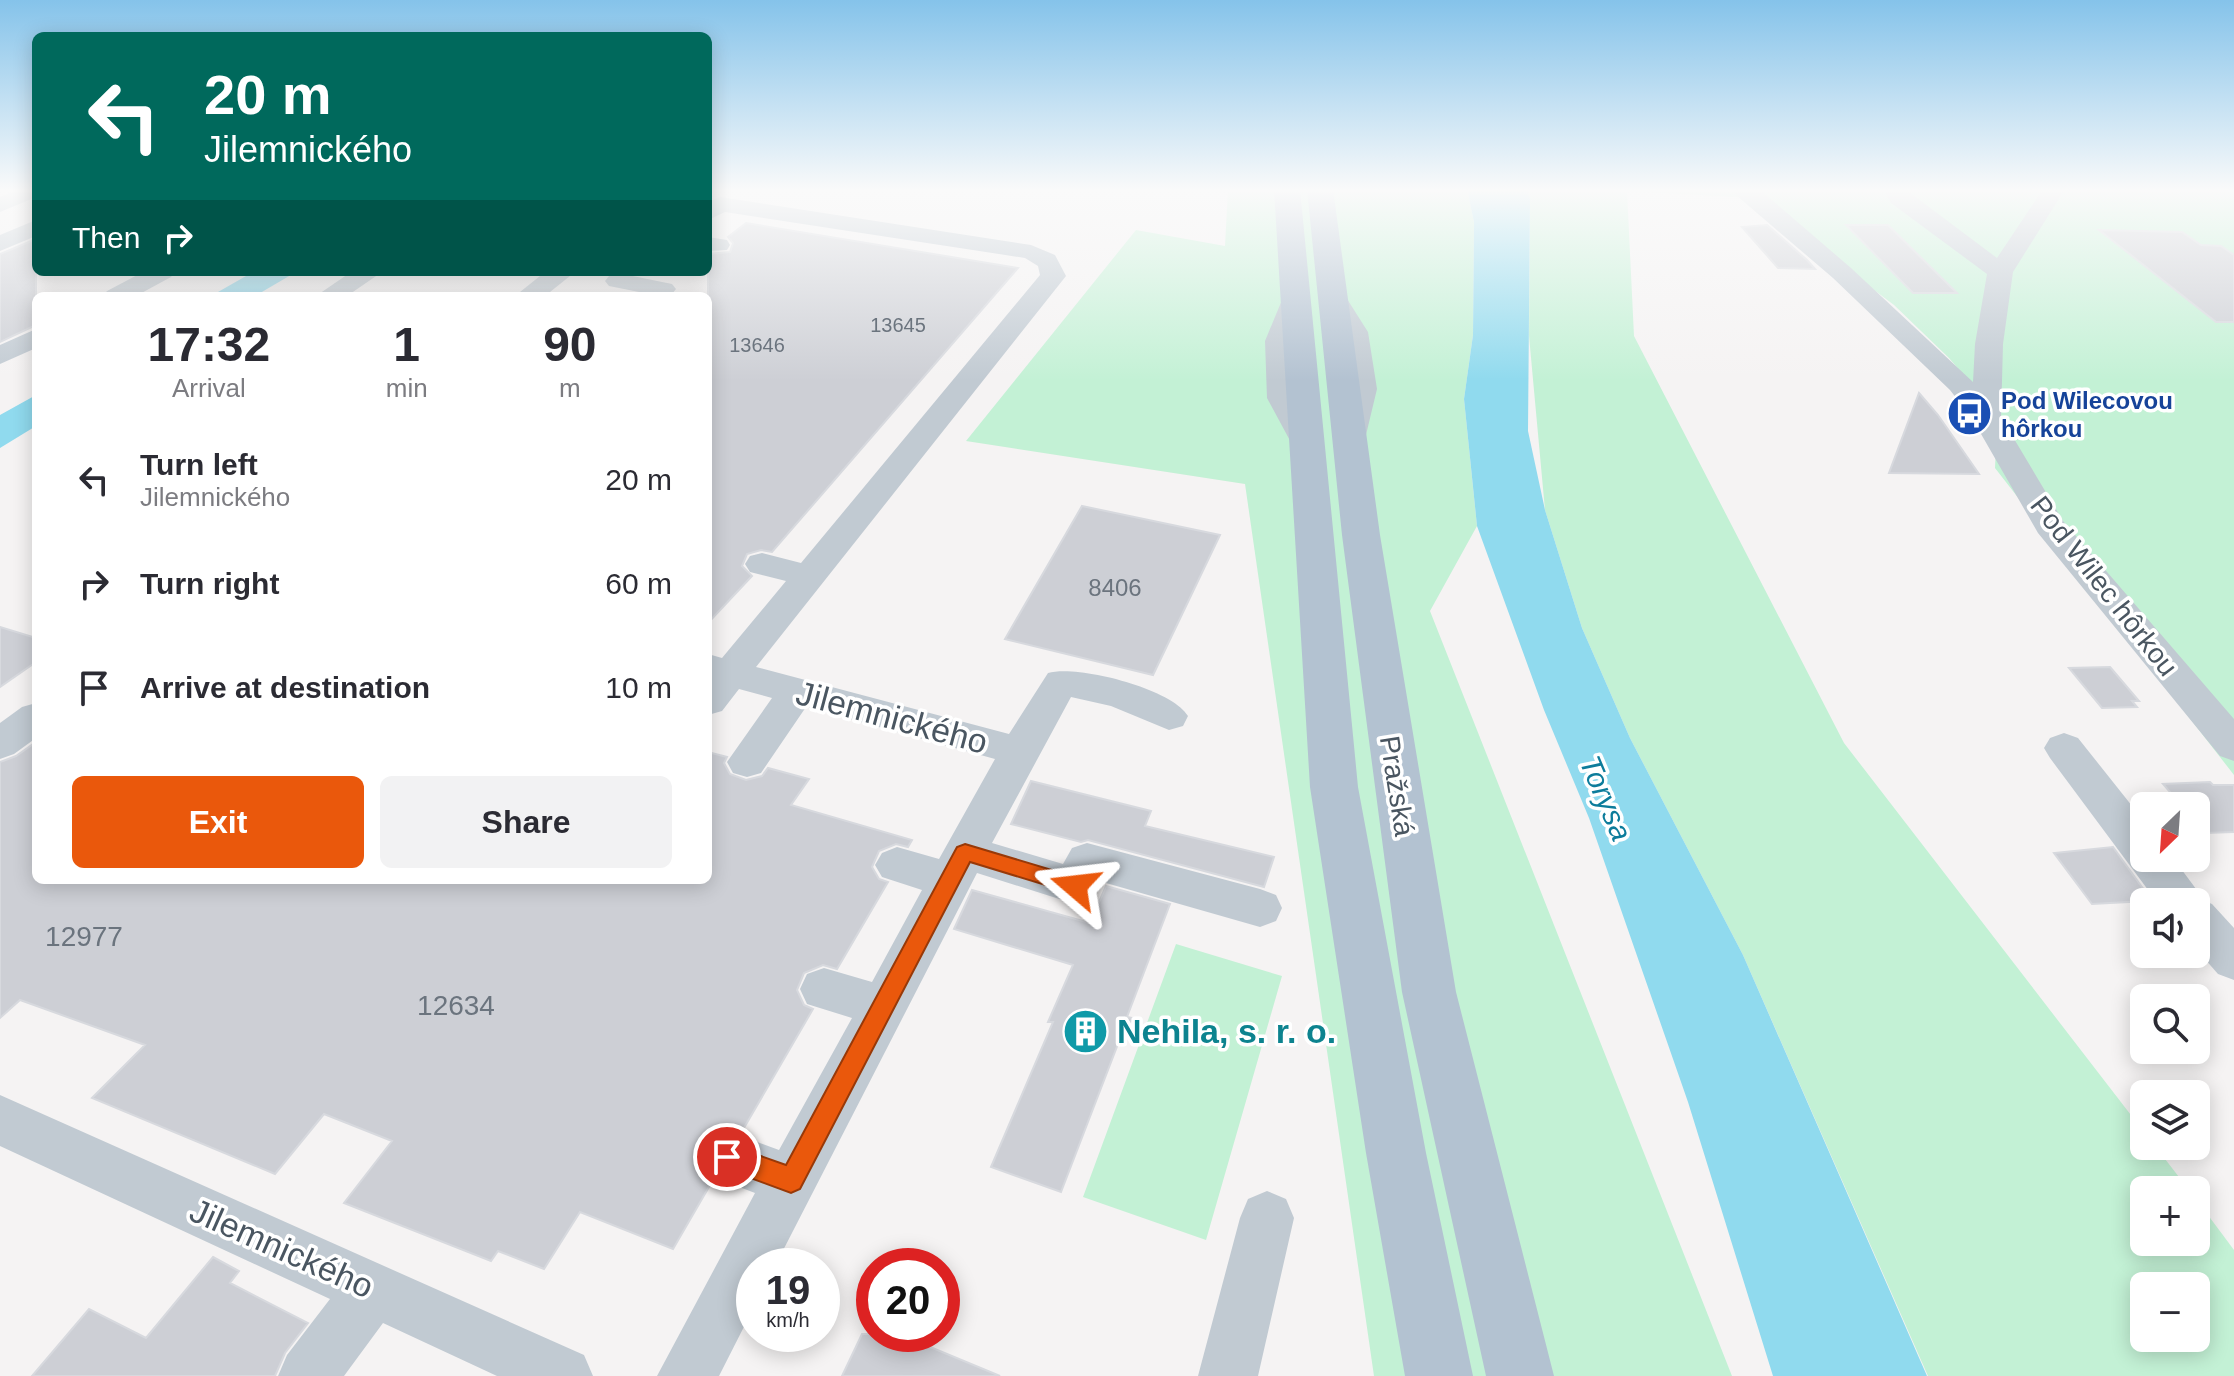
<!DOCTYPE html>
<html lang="en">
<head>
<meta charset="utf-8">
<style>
	:root { --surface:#fff; --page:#f2f2f3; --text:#2b2b33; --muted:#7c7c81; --accent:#ea580c }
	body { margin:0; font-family:Arial,sans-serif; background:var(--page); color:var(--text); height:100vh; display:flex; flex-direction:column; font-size:30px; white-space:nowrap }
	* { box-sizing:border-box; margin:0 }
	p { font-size:26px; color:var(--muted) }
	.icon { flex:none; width:44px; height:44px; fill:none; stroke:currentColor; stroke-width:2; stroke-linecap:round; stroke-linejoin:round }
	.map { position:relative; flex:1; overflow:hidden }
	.drawer { position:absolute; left:32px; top:292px; width:680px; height:592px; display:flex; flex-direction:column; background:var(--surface); border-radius:12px; box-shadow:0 4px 20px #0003 }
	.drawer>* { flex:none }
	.banner { position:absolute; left:32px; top:32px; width:680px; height:244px; border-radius:12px; box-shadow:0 4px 20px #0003; background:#00695c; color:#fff; overflow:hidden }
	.needle { width:52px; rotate:205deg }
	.controls { position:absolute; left:2130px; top:792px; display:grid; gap:16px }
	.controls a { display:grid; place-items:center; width:80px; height:80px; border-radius:12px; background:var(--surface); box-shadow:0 4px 20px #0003; font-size:40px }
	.speed { position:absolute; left:736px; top:1248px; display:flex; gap:16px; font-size:40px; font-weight:700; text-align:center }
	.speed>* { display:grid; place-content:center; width:104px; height:104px; border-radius:50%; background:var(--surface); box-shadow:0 4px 20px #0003; line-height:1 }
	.speed small { font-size:20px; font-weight:400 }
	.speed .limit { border:12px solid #d22; background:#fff; color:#111 }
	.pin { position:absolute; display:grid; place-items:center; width:68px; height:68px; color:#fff; margin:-34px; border:4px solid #fff; border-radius:50%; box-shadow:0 2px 8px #0007 }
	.me { position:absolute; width:88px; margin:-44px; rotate:287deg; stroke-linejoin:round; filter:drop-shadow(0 0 6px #0008) }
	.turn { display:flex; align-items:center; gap:28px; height:168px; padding:0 40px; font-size:36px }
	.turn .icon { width:104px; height:104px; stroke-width:2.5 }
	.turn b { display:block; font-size:56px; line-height:68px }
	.then { display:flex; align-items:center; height:76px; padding:0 40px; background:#0003; gap:16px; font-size:30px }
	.eta { display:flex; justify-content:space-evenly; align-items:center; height:136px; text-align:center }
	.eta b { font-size:48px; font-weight:800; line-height:56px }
	.action { display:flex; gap:16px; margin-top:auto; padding:16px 40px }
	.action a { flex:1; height:92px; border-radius:12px; background:var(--accent); color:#fff; font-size:32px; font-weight:800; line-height:92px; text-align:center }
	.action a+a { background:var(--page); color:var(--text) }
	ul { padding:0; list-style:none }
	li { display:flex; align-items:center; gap:24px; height:104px; padding:0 40px }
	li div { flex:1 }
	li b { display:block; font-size:30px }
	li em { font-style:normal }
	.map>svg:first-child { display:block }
	.green { fill:#c3f1d5; fill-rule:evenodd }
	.water { fill:#90daee }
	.building { fill:#cdcfd5; stroke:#d7d9de; stroke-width:2 }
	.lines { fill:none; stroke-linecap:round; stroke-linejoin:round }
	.minor { fill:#c1cad2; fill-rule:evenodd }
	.major { fill:#b3c2d1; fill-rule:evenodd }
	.rail { stroke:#b5b8bd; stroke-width:4 }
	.route { fill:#ea580c; stroke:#983908; stroke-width:2 }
	.labels { text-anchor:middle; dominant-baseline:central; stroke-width:7; stroke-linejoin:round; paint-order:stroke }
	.far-number-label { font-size:20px; fill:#6b747e }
	.far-transit-label { font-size:24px; font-weight:bold; fill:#164399; stroke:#fff; text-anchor:start }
	.number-label { font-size:24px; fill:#6b747e }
	.street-label { font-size:28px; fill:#4a5661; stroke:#fff }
	.near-number-label { font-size:28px; fill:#6b747e }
	.water-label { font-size:30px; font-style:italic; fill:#0c7c9b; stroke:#fff }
	.near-street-label { font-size:34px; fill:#4a5661; stroke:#fff }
	.near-culture-label { font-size:34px; font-weight:bold; fill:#0d838f; stroke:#fff; text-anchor:start }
</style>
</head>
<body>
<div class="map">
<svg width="2234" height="1376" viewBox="0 0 2234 1376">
	<rect width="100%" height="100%" fill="#f5f3f3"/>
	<path class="green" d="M1228 189H1467L1474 222 1473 335 1464 399 1477 526 1430 611 1732 1376H1374L1245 484 966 441 1136 230 1225 246Z
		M1527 189H2234V775L1995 468 1997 425 1990 406 1949 358 1894 305 1752 198 1627 191 1634 336 1844 743 2144 1132V1146H2155L2189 1190H2144V1242H2196V1199L2234 1250V1376H1928L1743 955 1630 738 1582 628 1545 510 1529 336 1530 199ZM2144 1286H2196V1338H2144Z
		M1176 944 1282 976 1206 1240 1083 1197Z"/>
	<path class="water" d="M1467 189H1527L1530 199 1528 431 1545 510 1582 628 1630 738 1743 955 1927 1376H1773L1688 1102 1589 818 1544 710 1477 526 1464 399 1473 335 1474 222Z
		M253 272H296L255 296H211Z
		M36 395V426L0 448V415Z"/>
	<path class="building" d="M746 223 1018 268 772 552 761 550 747 554 742 566 752 576 708 623V254L730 252 733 243 728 237Z
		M1767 225 1807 260 1815 269 1778 268 1742 227Z
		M1846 225H1888L1957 293H1913Z
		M2099 230 2182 232 2201 245 2221 246 2234 255V322H2216Z
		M36 239V325L0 342V254Z
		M1919 393 1938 415 1979 474 1889 473Z
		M1082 506 1220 535 1153 675 1005 639Z
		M0 627 36 638V662L0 687Z
		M2110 667 2139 701H2132L2137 707 2102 708 2069 668Z
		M36 742V880H708V752L727 757 724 763 730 774 746 780 762 776 768 768 809 779 791 805 912 840 908 847 896 844 879 851 872 867 879 879 888 882 837 969 823 965 804 973 797 990 804 1005 813 1009 741 1133 726 1128 705 1138 698 1158 705 1176 713 1180 673 1249 580 1212 544 1269 498 1251 491 1261 344 1203 392 1141 324 1114 275 1174 92 1098 145 1045 20 1000 0 1018V762L16 756Z
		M1031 781 1151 811 1145 826 1274 857 1264 887 1088 840 1081 842 1011 824Z
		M2210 782 2213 785H2234V832L2205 833 2196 822V806H2182L2163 784Z
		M2113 847 2147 894H2140L2146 901 2092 904 2054 853Z
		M1106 886 1170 904 1127 1017 1132 1018 1122 1044H1118L1061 1192 991 1167 1053 1022H1048L1073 965 954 929 972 890 1090 923Z
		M213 1257 239 1271 230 1283 308 1323 285 1353 275 1376H32L89 1309 146 1338Z
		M862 1334H899L1000 1376H842Z"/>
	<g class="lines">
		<path class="minor" d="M18 189H36V197L0 212V197Z
			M1729 189H1759L1851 268 1973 382 1975 344 1987 274 1891 203 1883 189H1905L1997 258 2043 189H2065L2013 272 2003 344 2001 417 2063 521 2234 719V761L2220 756 2038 533 1973 420 1950 390 1833 278Z
			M720 197 1031 245 1055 255 1066 276 756 667 1009 734 1048 673C1077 664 1173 689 1188 716L1183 726 1169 730 1111 706 1071 697 992 843 1063 864 1072 848 1087 843 1260 889 1276 895 1282 908 1276 921 1260 927 1099 881 1091 899 1075 904 977 873 775 1266H754V1307L719 1376H657L755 1193 708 1175 701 1157 708 1139 727 1131 779 1150 852 1018 807 1004 800 989 807 974 824 968 872 982 922 890 882 877 875 865 882 853 897 847 939 859 995 759 806 707 761 773 747 777 733 773 727 762 772 698 739 689 722 711 708 715V654L722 658 786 581 750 572 745 564 750 556 762 553 801 563 1040 275 1038 266 1025 258 725 212 708 220V202Z
			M36 220V236L0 251V235Z
			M708 237 727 240 730 245 727 250 708 251Z
			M143 272H175L171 277 136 296H103L107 291Z
			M351 272H382L347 296H316Z
			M545 272H575L545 296H515Z
			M618 273 672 284 676 289 672 294 659 296 609 286 605 281 609 276Z
			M1333 288 1342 291 1368 332 1377 389 1365 439 1361 445 1350 448 1339 445 1335 439 1349 389 1342 332 1320 296 1324 291Z
			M1295 292 1304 294 1308 300 1293 341 1297 398 1320 442 1316 448 1305 451 1294 448 1267 398 1265 341 1282 300 1286 294Z
			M36 329V348L0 364V345Z
			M36 703V738L14 754 0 759V723L22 707Z
			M2064 733 2078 738 2144 821V858H2173L2205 901 2212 904 2234 928V980L2218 974 2196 949V902H2157L2050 758 2044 748 2050 738Z
			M0 1095 584 1355 593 1376H497L383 1323 344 1376H278L287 1355 330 1299 0 1146Z
			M1267 1191 1286 1199 1294 1218 1258 1376H1198L1240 1218 1248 1199Z"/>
		<path class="major" d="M1274 189H1300L1358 787 1426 1153 1473 1376H1405L1366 1153 1310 787Z
			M1307 189H1333L1380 535 1456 992 1554 1376H1486L1402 992 1342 535Z"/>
		<path class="rail" d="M0 190 4 189"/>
	</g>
	<linearGradient id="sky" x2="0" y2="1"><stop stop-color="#85c3ea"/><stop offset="0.5" stop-color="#fafafa"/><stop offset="1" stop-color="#fafafa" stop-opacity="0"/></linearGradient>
	<rect width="2234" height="381" fill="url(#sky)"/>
	<path class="route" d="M965 844 1082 879 1085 886 1082 892 1075 894 970 862 800 1189 791 1193 718 1166 714 1157 718 1148 727 1144 786 1165 957 847Z"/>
	<defs>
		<symbol id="bus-disc" viewBox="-11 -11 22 22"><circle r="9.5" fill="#1a4fb4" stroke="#fff"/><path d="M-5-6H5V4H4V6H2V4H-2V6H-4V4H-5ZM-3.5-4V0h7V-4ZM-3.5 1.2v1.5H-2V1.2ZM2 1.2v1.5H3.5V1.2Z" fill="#fff"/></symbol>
		<symbol id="building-disc" viewBox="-11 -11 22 22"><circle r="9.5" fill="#0f9aa8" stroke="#fff"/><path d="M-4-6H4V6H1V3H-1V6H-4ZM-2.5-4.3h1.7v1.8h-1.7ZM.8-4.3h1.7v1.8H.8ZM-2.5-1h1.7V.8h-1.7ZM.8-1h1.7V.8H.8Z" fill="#fff"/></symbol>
	</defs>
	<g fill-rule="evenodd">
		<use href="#bus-disc" x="1944" y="388" width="51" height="51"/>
		<use href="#building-disc" x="1060" y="1006" width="51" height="51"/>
	</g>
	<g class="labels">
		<g class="far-number-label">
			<text x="898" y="325">13645</text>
			<text x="757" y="345">13646</text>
		</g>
		<g class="far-transit-label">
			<text x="2001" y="400">Pod Wilecovou<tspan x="2001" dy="28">hôrkou</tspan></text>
		</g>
		<g class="number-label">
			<text x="1115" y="587">8406</text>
		</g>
		<g class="street-label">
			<text transform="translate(2104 586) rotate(52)">Pod Wilec hôrkou</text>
			<text transform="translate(1397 786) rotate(81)">Pražská</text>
		</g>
		<g class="near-number-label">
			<text x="84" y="936">12977</text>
			<text x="456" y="1005">12634</text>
		</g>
		<g class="water-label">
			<text transform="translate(1606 798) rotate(67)">Torysa</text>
		</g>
		<g class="near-street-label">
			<text transform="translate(892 717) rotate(15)">Jilemnického</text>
			<text transform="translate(282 1248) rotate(24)">Jilemnického</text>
		</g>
		<g class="near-culture-label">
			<text x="1117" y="1031">Nehila, s. r. o.</text>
		</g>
	</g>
</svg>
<div class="controls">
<a><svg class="needle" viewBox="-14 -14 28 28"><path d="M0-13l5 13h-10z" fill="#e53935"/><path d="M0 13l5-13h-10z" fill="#7c7c81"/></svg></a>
<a><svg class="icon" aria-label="sound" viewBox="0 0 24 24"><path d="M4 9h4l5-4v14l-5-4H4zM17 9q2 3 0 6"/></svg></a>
<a><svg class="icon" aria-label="search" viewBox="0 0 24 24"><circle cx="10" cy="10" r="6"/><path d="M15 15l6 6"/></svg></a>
<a><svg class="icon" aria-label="layers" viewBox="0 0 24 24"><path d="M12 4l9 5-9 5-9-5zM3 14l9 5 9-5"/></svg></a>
<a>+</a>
<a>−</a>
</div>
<div class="speed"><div>19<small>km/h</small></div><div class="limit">20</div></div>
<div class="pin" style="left:727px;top:1157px;background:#d93025"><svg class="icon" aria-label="arrive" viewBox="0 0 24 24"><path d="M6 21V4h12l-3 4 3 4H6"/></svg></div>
<svg class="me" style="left:1075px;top:886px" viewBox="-20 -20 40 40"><path d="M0-17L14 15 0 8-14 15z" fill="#ea580c" stroke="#fff" stroke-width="4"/></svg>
<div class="banner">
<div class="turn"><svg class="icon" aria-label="left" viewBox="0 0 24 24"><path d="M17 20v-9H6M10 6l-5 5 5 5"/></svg><div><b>20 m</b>Jilemnického</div></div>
<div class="then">Then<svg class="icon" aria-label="right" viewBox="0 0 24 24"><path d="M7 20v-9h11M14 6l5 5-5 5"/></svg></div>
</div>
<section class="drawer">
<div class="eta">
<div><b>17:32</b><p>Arrival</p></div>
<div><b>1</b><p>min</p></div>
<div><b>90</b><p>m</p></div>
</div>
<ul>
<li><svg class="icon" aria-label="left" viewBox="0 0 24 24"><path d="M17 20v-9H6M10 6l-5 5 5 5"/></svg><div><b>Turn left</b><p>Jilemnického</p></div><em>20 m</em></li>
<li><svg class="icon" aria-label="right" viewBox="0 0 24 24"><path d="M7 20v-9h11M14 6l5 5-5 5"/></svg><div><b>Turn right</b></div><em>60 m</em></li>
<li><svg class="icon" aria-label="arrive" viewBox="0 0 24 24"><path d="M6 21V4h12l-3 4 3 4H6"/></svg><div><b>Arrive at destination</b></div><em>10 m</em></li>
</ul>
<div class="action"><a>Exit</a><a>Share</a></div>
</section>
</div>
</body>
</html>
